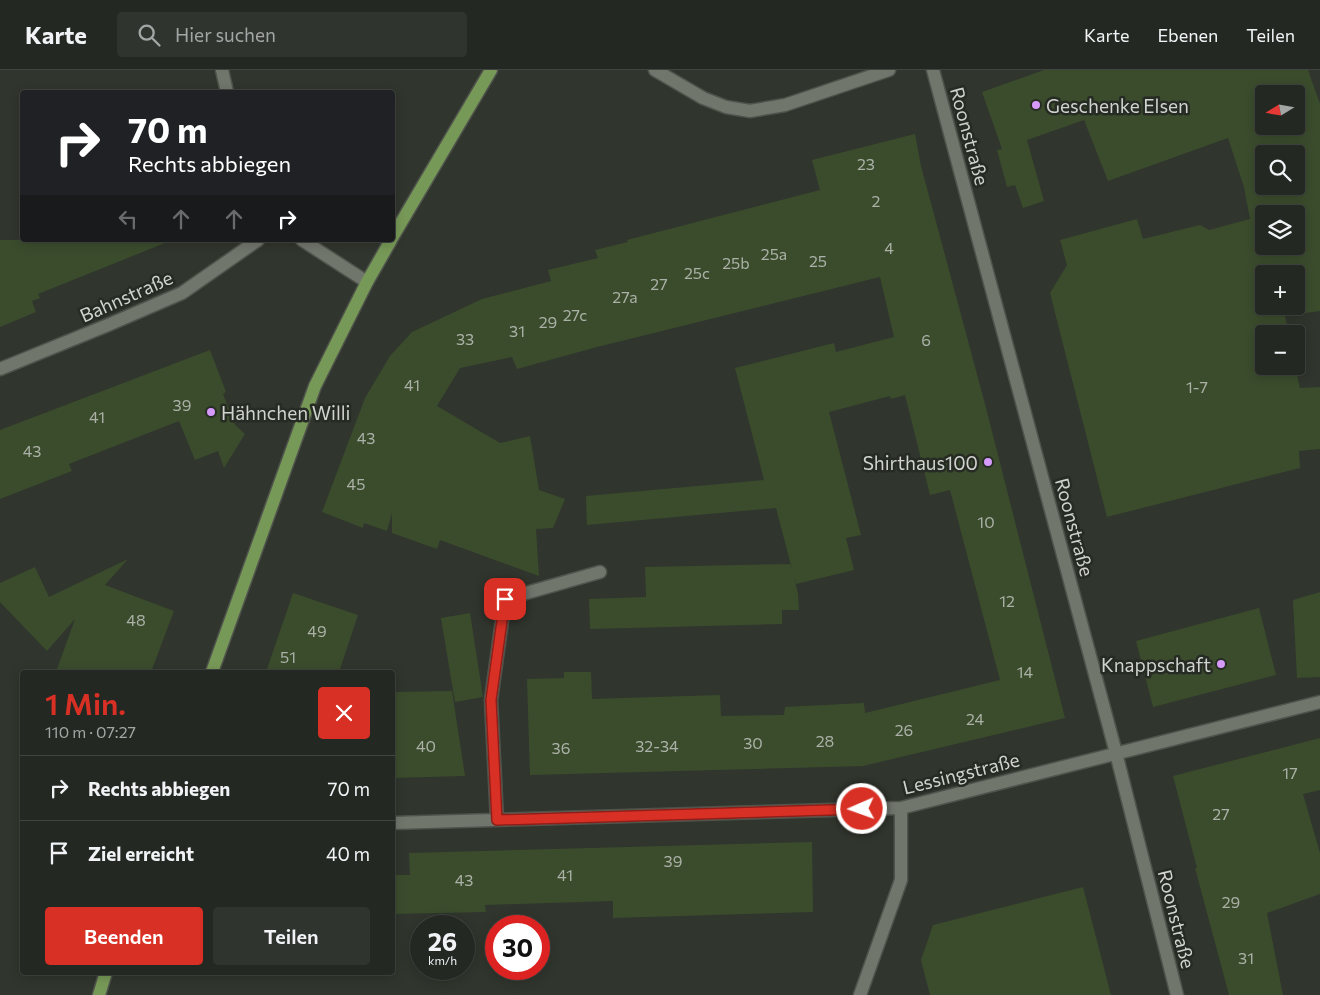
<!DOCTYPE html>
<html lang="de">
<head>
<meta charset="utf-8">
<style>
	:root { --surface:#242822; --page:#30342f; --text:#f1f3f6; --muted:#a3a6a5; --line:#414440; --accent:#d93025 }
	body { margin:0; font-family:Commissioner,sans-serif; background:var(--page); color:var(--text); height:100vh; display:flex; flex-direction:column; font-size:19px; white-space:nowrap }
	* { box-sizing:border-box; margin:0 }
	p { font-size:16px; color:var(--muted) }
	.icon { flex:none; width:28px; height:28px; fill:none; stroke:currentColor; stroke-width:2; stroke-linecap:round; stroke-linejoin:round }
	.map { position:relative; flex:1; overflow:hidden }
	.details { position:absolute; left:20px; top:600px; width:375px; height:305px; display:flex; flex-direction:column; background:var(--surface); border-radius:5px; box-shadow:0 2px 12px #0003,0 0 0 1px var(--line) }
	.details>* { flex:none }
	.banner { position:absolute; left:20px; top:20px; width:375px; height:152px; border-radius:5px; box-shadow:0 2px 12px #0003,0 0 0 1px var(--line); background:#202124; color:#fff; overflow:hidden }
	.needle { width:32px; rotate:259deg }
	.fabs { position:absolute; left:1255px; top:15px; display:grid; gap:10px }
	.fabs a { display:grid; place-items:center; width:50px; height:50px; border-radius:5px; background:var(--surface); box-shadow:0 2px 12px #0003,0 0 0 1px var(--line); font-size:25px }
	.speed { position:absolute; left:410px; top:845px; display:flex; gap:10px; font-size:25px; font-weight:700; text-align:center }
	.speed>* { display:grid; place-content:center; width:65px; height:65px; border-radius:50%; background:var(--surface); box-shadow:0 2px 12px #0003,0 0 0 1px var(--line); line-height:1 }
	.speed small { font-size:12px; font-weight:400 }
	.speed .limit { border:8px solid #d22; background:#fff; color:#111 }
	.pin { position:absolute; display:grid; place-items:center; width:42px; height:42px; color:#fff; margin:-21px; border-radius:10px; box-shadow:0 2px 8px #0006 }
	.me { position:absolute; width:55px; margin:-28px; rotate:268deg; stroke-linejoin:round; filter:drop-shadow(0 0 4px #0008) }
	.turn { display:flex; align-items:center; gap:18px; height:105px; padding:0 25px; font-size:22px }
	.turn .icon { width:65px; height:65px; stroke-width:2.5 }
	.turn b { display:block; font-size:35px; line-height:42px }
	.lanes { display:flex; align-items:center; height:48px; padding:0 25px; background:#0003; justify-content:center; gap:25px; direction:ltr }
	.lanes .off { opacity:.35 }
	.round { display:grid; place-items:center; flex:none; width:52px; height:52px; border-radius:5px; background:var(--page) }
	.head { display:flex; align-items:center; justify-content:space-between; height:85px; padding:0 25px }
	h1 { font-size:30px; font-weight:600; line-height:38px; color:var(--accent) }
	.cta { display:flex; gap:10px; margin-top:auto; padding:10px 25px }
	.cta a { flex:1; height:58px; border-radius:5px; background:var(--accent); color:#fff; font-size:20px; font-weight:600; line-height:58px; text-align:center }
	.cta a+a { background:var(--page); color:var(--text) }
	ul { padding:0; list-style:none }
	li { display:flex; align-items:center; gap:15px; height:65px; padding:0 25px; border-top:1px solid var(--line) }
	li div { flex:1 }
	li b { display:block; font-size:19px }
	li em { font-style:normal }
	header { display:flex; align-items:center; gap:30px; box-sizing:border-box; height:70px; padding:0 25px; background:var(--surface); border-bottom:1px solid var(--line) }
	header strong { font-size:24px }
	nav { display:flex; gap:28px; margin-inline-start:auto; font-size:18px }
	.search { width:350px; height:45px; background:var(--page); display:flex; align-items:center; gap:12px; box-sizing:border-box; padding:0 18px; border-radius:5px; color:var(--muted); font-size:19px }
	.map>svg:first-child { display:block }
	.building { fill:#3b4c2d; fill-rule:evenodd }
	.lines { fill:none; stroke-linecap:round; stroke-linejoin:round }
	.minor-casing { stroke:#4f534c; stroke-width:15 }
	.major-casing { stroke:#4f534c; stroke-width:15 }
	.minor { stroke:#71766d; stroke-width:12 }
	.major { stroke:#779957; stroke-width:12 }
	.route-casing { stroke:#8d1f18; stroke-width:12 }
	.route { stroke:#d93025; stroke-width:9 }
	.poi-dot { fill:#d69bfa; stroke:#262b23; stroke-width:2 }
	.labels { text-anchor:middle; dominant-baseline:central; stroke-width:5; stroke-linejoin:round; paint-order:stroke }
	.number-label { font-size:16px; fill:#abb1a6 }
	.poi-label { font-size:19px; fill:#d0d3ce; stroke:#262b23; text-anchor:start }
	.street-label { font-size:19px; fill:#d0d3ce; stroke:#262b23 }
</style>
</head>
<body>
<header>
<strong>Karte</strong>
<div class="search"><svg class="icon" aria-label="search" viewBox="0 0 24 24"><circle cx="10" cy="10" r="6"/><path d="M15 15l6 6"/></svg>Hier suchen</div>
<nav><a>Karte</a><a>Ebenen</a><a>Teilen</a></nav>
</header>
<div class="map">
<svg width="1320" height="925" viewBox="0 0 1320 925">
	<rect width="100%" height="100%" fill="#30352d"/>
	<path class="building" d="M1044 0H1308L1320 34V241L1285 246 1289 264H1264V296H1295L1300 318 1320 317V379L1299 381 1300 398 1107 447 1050 223 1067 195 1060 170 1137 149 1143 169 1200 155 1209 160 1250 149 1244 117 1228 68 1108 111 1084 50 1027 70 1044 131 1023 138 1015 115 1007 117 997 80 1002 79 982 22ZM1264 24H1296V56H1264ZM1264 84H1296V116H1264ZM1264 144H1296V176H1264ZM1264 204H1296V236H1264Z
		M915 64 921 96 985 334 1065 648 863 696 530 705 527 609 564 608V602H591L592 629 720 625 721 646 784 645 785 637 864 633 865 643 1000 610 950 420 930 425 905 325 891 329 890 326 829 342 861 465 846 468 854 500 796 514 776 438 587 455 586 426 764 410 735 298 834 273 836 282 894 267 880 207 597 277 517 299 512 287 460 298 437 336 500 373 530 366 539 420 565 429 553 458 536 459 539 506 440 470 437 479 392 463V443L387 461 364 453 363 458 322 442 365 328 390 286 412 262 482 229 551 211 548 200 598 188 595 180 628 172 627 170 820 120 812 90Z
		M0 170H169L170 171 38 224 40 228 32 231 36 242 0 257Z
		M210 280 226 322 223 324 235 355 245 364 224 398 218 381 195 390 179 351 69 394 72 401 0 429V360Z
		M128 489 105 515 174 541 151 602H56L75 549 47 581 0 532V513L35 497 49 527Z
		M791 494 798 524 799 540H782V554L590 559 589 529 646 527 645 497Z
		M1320 522V607L1297 608 1293 530Z
		M293 523 358 545 339 602H266Z
		M1259 538 1276 605 1153 637 1136 571Z
		M470 543 483 627 455 632 441 548Z
		M452 621 465 706 392 708V622Z
		M1320 668V720L1303 724 1320 783V824L1267 843 1283 925H1229L1195 798H1197L1173 706Z
		M812 772 813 842 613 848V831L485 835 486 842 392 844V805H410L409 783Z
		M1083 817 1111 925H930L921 890 933 855Z"/>
	<g class="lines">
		<defs>
			<path id="minor" d="M222 0 227 22
				M655 0 703 28 726 37 750 41 785 35 889 0
				M933 0 1116 683 1177 925
				M302 170 367 212
				M0 299 108 255 182 223 258 170
				M497 750 491 630 505 529 600 502
				M392 753 901 738 1320 632
				M860 925 901 810V738"/>
			<path id="major" d="M392 168 491 0
				M212 602 315 316 367 212 391 170
				M99 925 106 902"/>
		</defs>
		<use href="#minor" class="minor-casing"/>
		<use href="#major" class="major-casing"/>
		<use href="#minor" class="minor"/>
		<use href="#major" class="major"/>
	</g>
	<g class="lines">
		<defs>
			<path id="route" d="M505 529 491 630 497 750 862 739"/>
		</defs>
		<use href="#route" class="route-casing"/>
		<use href="#route" class="route"/>
	</g>
	<g class="poi-dot">
		<circle cx="1036" cy="35" r="5"/>
		<circle cx="211" cy="342" r="5"/>
		<circle cx="988" cy="392" r="5"/>
		<circle cx="1221" cy="594" r="5"/>
	</g>
	<g class="labels">
		<g class="number-label">
			<text x="866" y="93">23</text>
			<text x="876" y="130">2</text>
			<text x="889" y="177">4</text>
			<text x="774" y="183">25a</text>
			<text x="818" y="190">25</text>
			<text x="736" y="192">25b</text>
			<text x="697" y="202">25c</text>
			<text x="659" y="213">27</text>
			<text x="625" y="226">27a</text>
			<text x="575" y="244">27c</text>
			<text x="548" y="251">29</text>
			<text x="517" y="260">31</text>
			<text x="465" y="268">33</text>
			<text x="926" y="269">6</text>
			<text x="412" y="314">41</text>
			<text x="1197" y="316">1-7</text>
			<text x="182" y="334">39</text>
			<text x="97" y="346">41</text>
			<text x="366" y="367">43</text>
			<text x="32" y="380">43</text>
			<text x="356" y="413">45</text>
			<text x="986" y="451">10</text>
			<text x="1007" y="530">12</text>
			<text x="136" y="549">48</text>
			<text x="317" y="560">49</text>
			<text x="288" y="586">51</text>
			<text x="1025" y="601">14</text>
			<text x="975" y="648">24</text>
			<text x="904" y="659">26</text>
			<text x="825" y="670">28</text>
			<text x="753" y="672">30</text>
			<text x="426" y="675">40</text>
			<text x="657" y="675">32-34</text>
			<text x="561" y="677">36</text>
			<text x="1290" y="702">17</text>
			<text x="1221" y="743">27</text>
			<text x="673" y="790">39</text>
			<text x="565" y="804">41</text>
			<text x="464" y="809">43</text>
			<text x="1231" y="831">29</text>
			<text x="1246" y="887">31</text>
		</g>
		<g class="poi-label">
			<text x="1046" y="35">Geschenke Elsen</text>
			<text x="221" y="342">Hähnchen Willi</text>
			<text x="978" y="392" text-anchor="end">Shirthaus100</text>
			<text x="1211" y="594" text-anchor="end">Knappschaft</text>
		</g>
		<g class="street-label">
			<text transform="translate(970 66) rotate(75)">Roonstraße</text>
			<text transform="translate(126 226) rotate(-24)">Bahnstraße</text>
			<text transform="translate(1075 457) rotate(75)">Roonstraße</text>
			<text transform="translate(961 703) rotate(-14)">Lessingstraße</text>
			<text transform="translate(1177 849) rotate(76)">Roonstraße</text>
		</g>
	</g>
</svg>
<div class="fabs">
<a><svg class="needle" viewBox="-14 -14 28 28"><path d="M0-13l5 13h-10z" fill="#e53935"/><path d="M0 13l5-13h-10z" fill="#a3a6a5"/></svg></a>
<a><svg class="icon" aria-label="search" viewBox="0 0 24 24"><circle cx="10" cy="10" r="6"/><path d="M15 15l6 6"/></svg></a>
<a><svg class="icon" aria-label="layers" viewBox="0 0 24 24"><path d="M12 4l9 5-9 5-9-5zM3 14l9 5 9-5"/></svg></a>
<a>+</a>
<a>−</a>
</div>
<div class="speed"><div>26<small>km/h</small></div><div class="limit">30</div></div>
<div class="pin" style="left:505px;top:529px;background:#d93025"><svg class="icon" aria-label="arrive" viewBox="0 0 24 24"><path d="M6 21V4h12l-3 4 3 4H6"/></svg></div>
<svg class="me" style="left:862px;top:739px" viewBox="-20 -20 40 40"><circle r="17" fill="#d93025" stroke="#fff" stroke-width="3"/><path d="M0-11L8 9 0 5-8 9z" fill="#fff"/></svg>
<div class="banner">
<div class="turn"><svg class="icon" aria-label="right" viewBox="0 0 24 24"><path d="M7 20v-9h11M14 6l5 5-5 5"/></svg><div><b>70 m</b>Rechts abbiegen</div></div>
<div class="lanes"><svg class="icon off" aria-label="left" viewBox="0 0 24 24"><path d="M17 20v-9H6M10 6l-5 5 5 5"/></svg><svg class="icon off" aria-label="ahead" viewBox="0 0 24 24"><path d="M12 20V5M6 11l6-6 6 6"/></svg><svg class="icon off" aria-label="ahead" viewBox="0 0 24 24"><path d="M12 20V5M6 11l6-6 6 6"/></svg><svg class="icon" aria-label="right" viewBox="0 0 24 24"><path d="M7 20v-9h11M14 6l5 5-5 5"/></svg></div>
</div>
<section class="details">
<div class="head"><div><h1>1 Min.</h1><p>110 m · 07:27</p></div><a class="round" style="background:#d93025;color:#fff"><svg class="icon" aria-label="close" viewBox="0 0 24 24"><path d="M6 6l12 12M18 6L6 18"/></svg></a></div>
<ul>
<li><svg class="icon" aria-label="right" viewBox="0 0 24 24"><path d="M7 20v-9h11M14 6l5 5-5 5"/></svg><div><b>Rechts abbiegen</b></div><em>70 m</em></li>
<li><svg class="icon" aria-label="arrive" viewBox="0 0 24 24"><path d="M6 21V4h12l-3 4 3 4H6"/></svg><div><b>Ziel erreicht</b></div><em>40 m</em></li>
</ul>
<div class="cta"><a>Beenden</a><a>Teilen</a></div>
</section>
</div>
</body>
</html>
